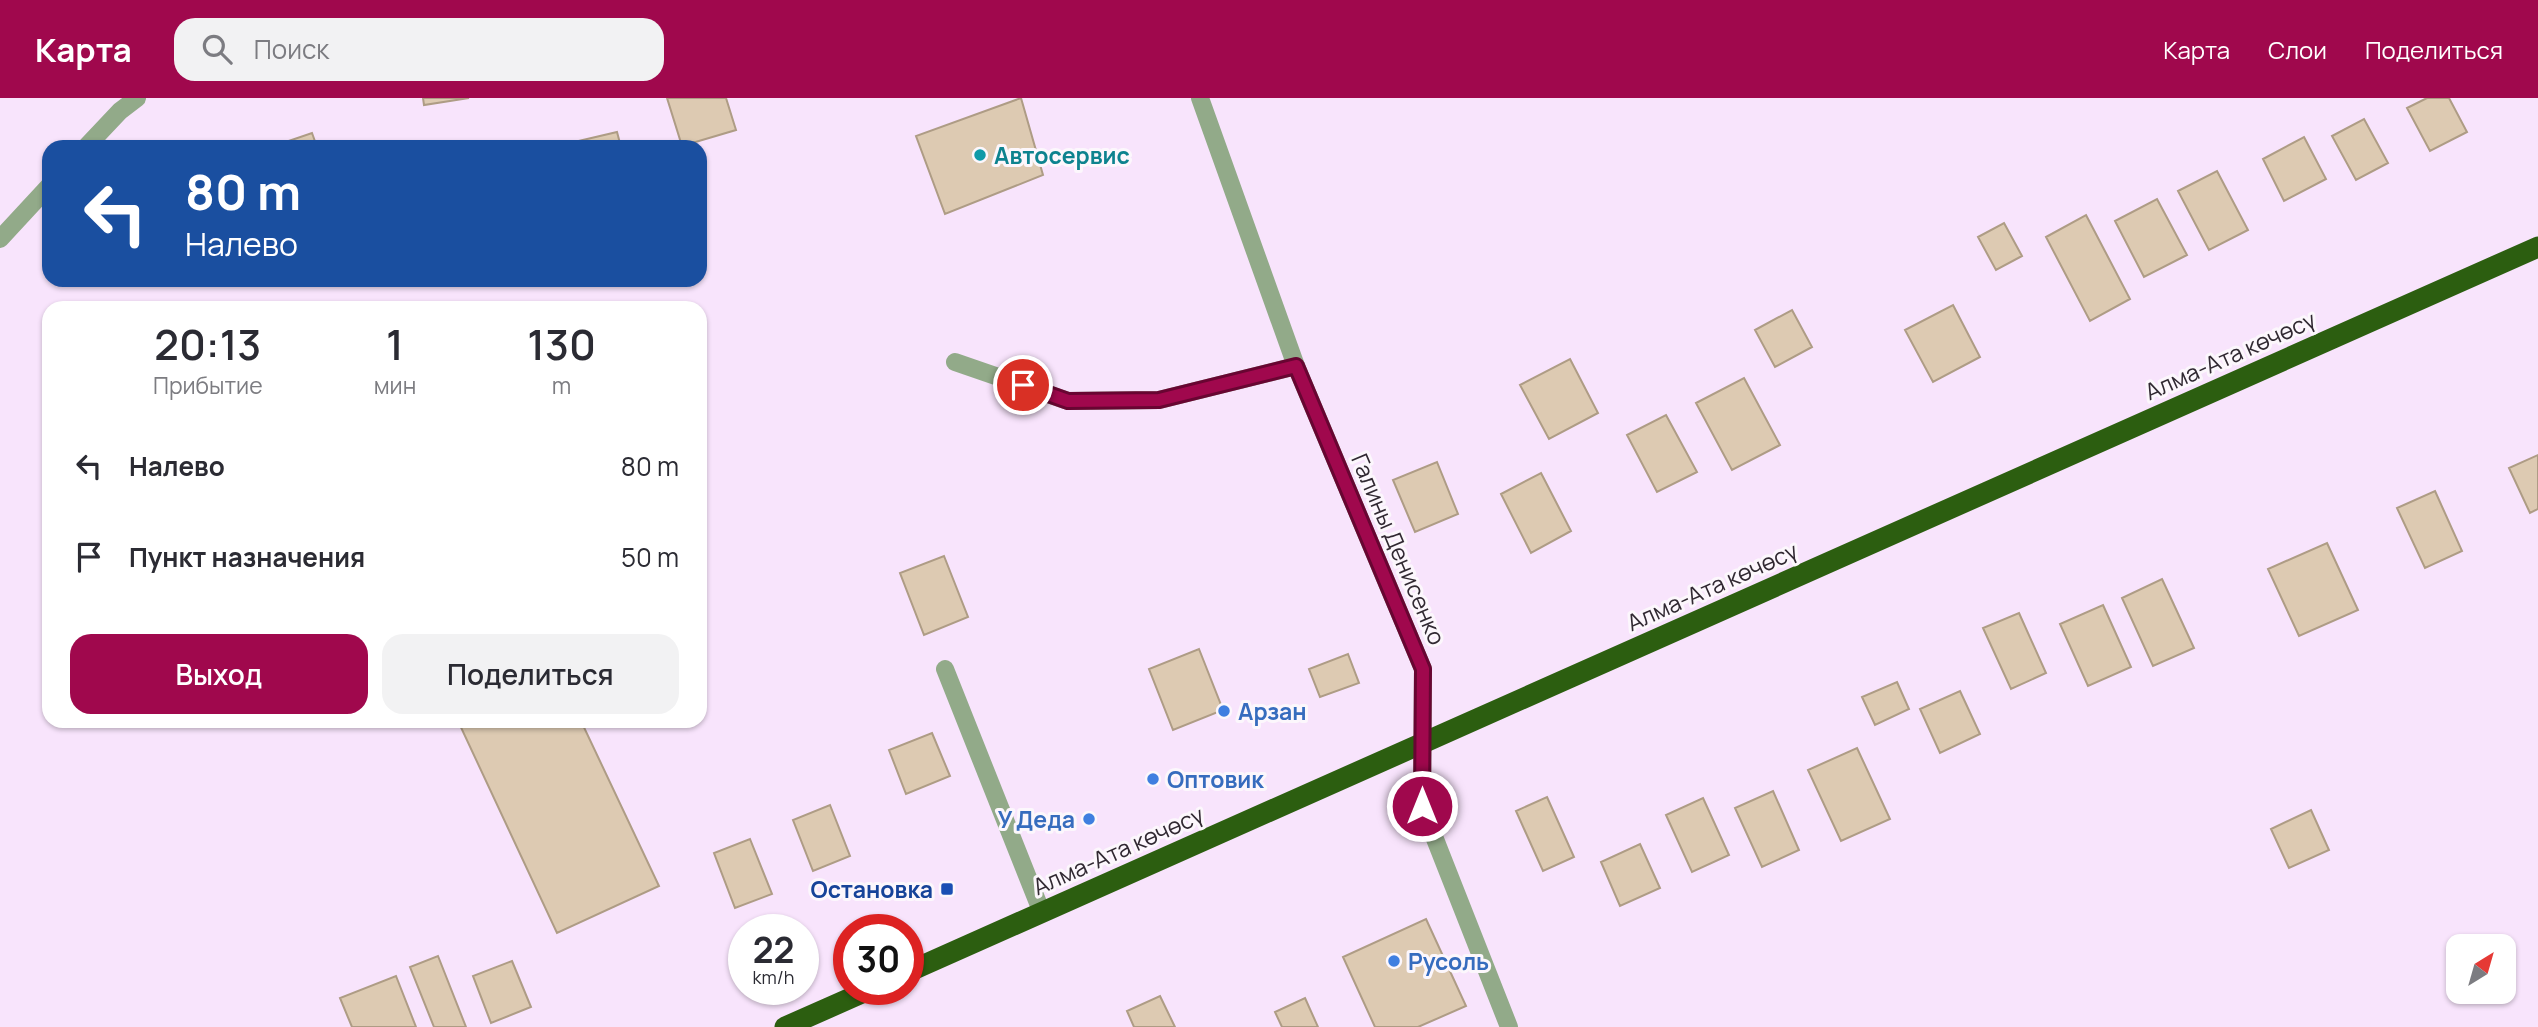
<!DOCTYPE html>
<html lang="ru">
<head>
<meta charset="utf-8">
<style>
	:root { --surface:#fff; --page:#f2f2f3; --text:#2b2b33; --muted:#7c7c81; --accent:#a0084d }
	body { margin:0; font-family:Manrope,sans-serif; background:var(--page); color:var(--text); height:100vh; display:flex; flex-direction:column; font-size:26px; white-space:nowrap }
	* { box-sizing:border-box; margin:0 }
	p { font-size:23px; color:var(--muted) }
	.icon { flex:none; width:38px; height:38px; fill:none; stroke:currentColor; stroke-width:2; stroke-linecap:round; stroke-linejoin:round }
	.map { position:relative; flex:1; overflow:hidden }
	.drawer { position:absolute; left:42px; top:203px; width:665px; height:427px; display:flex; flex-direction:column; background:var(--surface); border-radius:21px; box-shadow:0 2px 5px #0004 }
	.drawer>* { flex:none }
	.top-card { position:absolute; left:42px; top:42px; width:665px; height:147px; border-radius:21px; box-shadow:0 2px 5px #0004; background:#1a4fa0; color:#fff; overflow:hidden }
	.needle { width:46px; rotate:37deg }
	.tools { position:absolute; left:2446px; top:836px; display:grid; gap:14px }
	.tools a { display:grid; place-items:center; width:70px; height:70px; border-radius:14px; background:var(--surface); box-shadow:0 2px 5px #0004; font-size:35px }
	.speed { position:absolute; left:728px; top:816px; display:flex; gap:14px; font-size:35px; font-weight:700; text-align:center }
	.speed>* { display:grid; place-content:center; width:91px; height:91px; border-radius:50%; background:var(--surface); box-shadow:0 2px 5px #0004; line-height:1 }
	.speed small { font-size:18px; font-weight:400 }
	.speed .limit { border:10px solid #d22; background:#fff; color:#111 }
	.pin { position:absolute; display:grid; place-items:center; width:60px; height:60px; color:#fff; margin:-30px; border:4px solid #fff; border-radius:50%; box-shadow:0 2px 7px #0007 }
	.me { position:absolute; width:77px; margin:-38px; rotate:0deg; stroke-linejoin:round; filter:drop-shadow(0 0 5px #0008) }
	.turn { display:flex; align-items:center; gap:24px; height:147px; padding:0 28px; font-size:32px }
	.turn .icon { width:91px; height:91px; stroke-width:2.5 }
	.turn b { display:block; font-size:49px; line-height:60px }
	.eta { display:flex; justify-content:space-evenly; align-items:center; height:119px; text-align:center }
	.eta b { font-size:42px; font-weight:600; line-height:49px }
	.primary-button { display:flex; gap:14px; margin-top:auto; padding:14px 28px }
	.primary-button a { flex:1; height:80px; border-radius:21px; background:var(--accent); color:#fff; font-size:28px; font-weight:600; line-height:80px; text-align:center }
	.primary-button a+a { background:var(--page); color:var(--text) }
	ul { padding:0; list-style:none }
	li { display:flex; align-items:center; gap:21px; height:91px; padding:0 28px }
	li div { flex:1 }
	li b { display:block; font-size:26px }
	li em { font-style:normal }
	header { display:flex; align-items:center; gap:42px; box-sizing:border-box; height:98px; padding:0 35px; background:var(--accent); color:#fff }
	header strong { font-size:33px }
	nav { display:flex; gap:38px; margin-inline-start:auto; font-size:24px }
	.search { width:490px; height:63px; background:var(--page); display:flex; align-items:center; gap:18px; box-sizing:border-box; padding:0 24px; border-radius:21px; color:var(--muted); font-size:26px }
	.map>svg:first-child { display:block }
	.building { fill:#ddcab2; stroke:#ae9c85; stroke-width:2 }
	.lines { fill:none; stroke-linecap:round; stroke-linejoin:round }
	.lane { stroke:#92aa89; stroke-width:18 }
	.street { stroke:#92aa89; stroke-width:18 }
	.highway { stroke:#2c5e10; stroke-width:21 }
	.route-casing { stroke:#680532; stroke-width:18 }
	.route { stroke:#a0084d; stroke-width:12 }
	.culture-dot { fill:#0f9aa8; stroke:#fcf7fc; stroke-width:2.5 }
	.shop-dot { fill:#3f7fe0; stroke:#fcf7fc; stroke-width:2.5 }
	.transit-dot { fill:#1a4fb4; stroke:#fcf7fc; stroke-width:2.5 }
	.labels { text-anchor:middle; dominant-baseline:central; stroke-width:6; stroke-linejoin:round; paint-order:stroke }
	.culture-label { font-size:23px; font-weight:bold; fill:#0d838f; stroke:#fcf7fc; text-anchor:start }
	.street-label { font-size:23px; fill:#312932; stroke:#fcf7fc }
	.shop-label { font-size:23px; font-weight:bold; fill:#366cbe; stroke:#fcf7fc; text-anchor:start }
	.transit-label { font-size:23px; font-weight:bold; fill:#164399; stroke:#fcf7fc; text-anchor:end }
</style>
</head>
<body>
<header>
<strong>Карта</strong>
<div class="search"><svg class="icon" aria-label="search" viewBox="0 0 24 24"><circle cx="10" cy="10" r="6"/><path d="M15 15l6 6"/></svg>Поиск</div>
<nav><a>Карта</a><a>Слои</a><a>Поделиться</a></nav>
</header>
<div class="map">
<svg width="2538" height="929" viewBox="0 0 2538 929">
	<rect width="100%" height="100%" fill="#f8e4fc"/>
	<path class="building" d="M423 0H469L424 7Z
		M667 0H726L736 32 682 48Z
		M1021 0 1043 77 945 116 916 38Z
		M2427 0H2449L2467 34 2430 53 2407 10Z
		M2364 21 2388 65 2356 82 2332 38Z
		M617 34 621 49H571L570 45Z
		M312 35 317 49H271Z
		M2304 39 2326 81 2284 103 2263 61Z
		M2217 73 2248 132 2209 152 2178 93Z
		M2157 101 2187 157 2144 179 2115 123Z
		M2086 117 2130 201 2090 223 2046 139Z
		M2004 125 2022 158 1996 172 1978 139Z
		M1953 207 1980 259 1933 284 1905 232Z
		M1792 212 1812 249 1775 269 1755 232Z
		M1570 261 1598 315 1549 341 1520 287Z
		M1744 280 1780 347 1732 372 1696 305Z
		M1666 317 1697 374 1657 394 1627 337Z
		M2538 357V411L2530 415 2509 370Z
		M1437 364 1458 416 1415 434 1393 382Z
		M1541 375 1571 433 1531 455 1501 396Z
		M2435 393 2462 453 2425 470 2397 410Z
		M2327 445 2358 512 2299 538 2268 471Z
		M944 458 968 519 924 537 900 475Z
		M2162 481 2194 550 2153 568 2122 500Z
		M2103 507 2131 569 2088 588 2060 526Z
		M2019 515 2046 575 2011 591 1983 530Z
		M1199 551 1223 612 1173 632 1149 571Z
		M1348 556 1359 585 1320 599 1309 571Z
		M1897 584 1909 611 1875 627 1862 599Z
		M1960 593 1980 636 1940 655 1920 611Z
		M458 623H581L659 788 557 835Z
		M932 635 950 678 906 696 889 652Z
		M1857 650 1890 721 1841 743 1808 672Z
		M1773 693 1799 752 1762 769 1735 710Z
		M1547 699 1574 759 1543 773 1516 713Z
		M1703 700 1729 757 1692 774 1666 717Z
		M830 707 850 758 813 773 793 722Z
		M2311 712 2329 752 2289 770 2271 731Z
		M750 741 772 796 735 810 714 755Z
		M1640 746 1660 790 1620 808 1601 764Z
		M1426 821 1466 908 1418 929H1375L1343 859Z
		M438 858 466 929H434L410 869Z
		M512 863 531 909 491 925 473 878Z
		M396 878 416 929H352L340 900Z
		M1160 898 1175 929H1134L1127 913Z
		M1305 900 1318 929H1282L1275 914Z"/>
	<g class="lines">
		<path class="lane" d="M955 264 1068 303 1159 302 1296 268
			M945 571 1042 815"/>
		<path class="street" d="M1200 0 1296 268 1423 571 1422 708 1509 929
			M86 49 120 13 137 0
			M0 141 49 88"/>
		<path class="highway" d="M908 874 2538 149
			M785 929 871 891"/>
	</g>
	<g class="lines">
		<defs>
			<path id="route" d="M1023 287 1068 303 1159 302 1296 268 1423 571 1422 708"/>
		</defs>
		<use href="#route" class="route-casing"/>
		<use href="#route" class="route"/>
	</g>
	<circle class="culture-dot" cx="980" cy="57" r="7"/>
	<g class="shop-dot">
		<circle cx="1224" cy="613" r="7"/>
		<circle cx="1153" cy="681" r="7"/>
		<circle cx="1089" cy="721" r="7"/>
		<circle cx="1394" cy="863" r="7"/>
	</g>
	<rect class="transit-dot" x="940" y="784" width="14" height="14" rx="3.5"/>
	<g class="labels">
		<g class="culture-label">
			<text x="994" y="57">Автосервис</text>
		</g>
		<g class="street-label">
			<text transform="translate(2230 257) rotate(-24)">Алма-Ата көчөсү</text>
			<text transform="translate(1399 451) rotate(67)">Галины Денисенко</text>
			<text transform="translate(1712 488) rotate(-24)">Алма-Ата көчөсү</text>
			<text transform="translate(1118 752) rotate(-24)">Алма-Ата көчөсү</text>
		</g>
		<g class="shop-label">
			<text x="1238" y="613">Арзан</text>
			<text x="1167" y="681">Оптовик</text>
			<text x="1075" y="721" text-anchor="end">У Деда</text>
			<text x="1408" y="863">Русоль</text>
		</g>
		<g class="transit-label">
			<text x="933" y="791">Остановка</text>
		</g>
	</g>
</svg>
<div class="tools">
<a><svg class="needle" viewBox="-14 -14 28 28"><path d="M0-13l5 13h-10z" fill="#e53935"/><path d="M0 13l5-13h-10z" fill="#7c7c81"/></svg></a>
</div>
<div class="speed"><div>22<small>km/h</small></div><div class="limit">30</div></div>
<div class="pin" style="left:1023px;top:287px;background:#d93025"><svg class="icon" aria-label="arrive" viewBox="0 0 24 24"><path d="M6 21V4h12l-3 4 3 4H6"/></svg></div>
<svg class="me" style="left:1422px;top:708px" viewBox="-20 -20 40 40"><circle r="17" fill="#a0084d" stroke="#fff" stroke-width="3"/><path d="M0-11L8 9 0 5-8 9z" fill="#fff"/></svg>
<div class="top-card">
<div class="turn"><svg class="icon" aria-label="left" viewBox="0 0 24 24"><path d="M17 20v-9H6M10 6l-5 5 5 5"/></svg><div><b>80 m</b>Налево</div></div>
</div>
<section class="drawer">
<div class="eta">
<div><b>20:13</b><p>Прибытие</p></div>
<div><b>1</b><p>мин</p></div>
<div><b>130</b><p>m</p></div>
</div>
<ul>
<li><svg class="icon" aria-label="left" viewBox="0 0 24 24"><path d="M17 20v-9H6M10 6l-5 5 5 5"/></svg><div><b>Налево</b></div><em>80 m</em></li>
<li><svg class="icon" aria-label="arrive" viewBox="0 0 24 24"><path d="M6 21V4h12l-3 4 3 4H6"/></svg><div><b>Пункт назначения</b></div><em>50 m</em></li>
</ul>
<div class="primary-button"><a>Выход</a><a>Поделиться</a></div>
</section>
</div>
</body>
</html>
